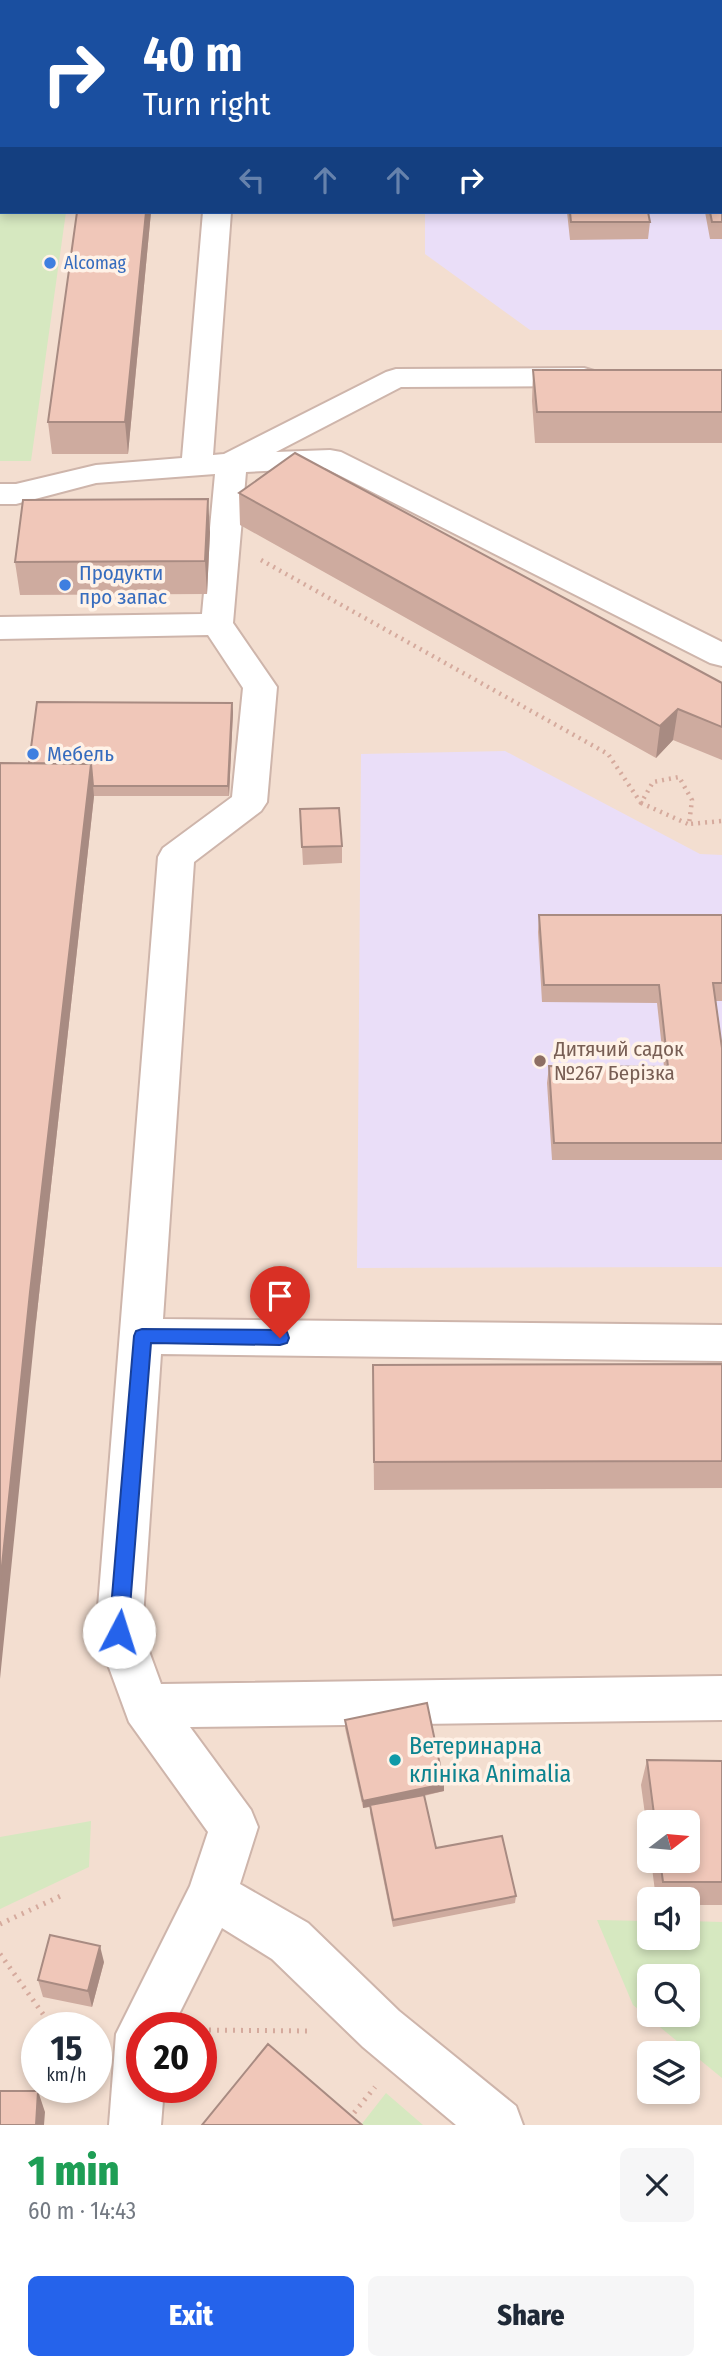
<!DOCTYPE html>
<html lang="en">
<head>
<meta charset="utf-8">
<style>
	:root { --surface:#fff; --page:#f6f6f7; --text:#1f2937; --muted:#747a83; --accent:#2563eb }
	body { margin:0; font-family:"Fira Sans Condensed",sans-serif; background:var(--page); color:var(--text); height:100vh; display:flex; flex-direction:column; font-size:26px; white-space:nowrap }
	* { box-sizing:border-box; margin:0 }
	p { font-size:23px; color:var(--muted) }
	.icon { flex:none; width:38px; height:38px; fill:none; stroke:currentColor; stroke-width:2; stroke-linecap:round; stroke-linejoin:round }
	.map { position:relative; height:2125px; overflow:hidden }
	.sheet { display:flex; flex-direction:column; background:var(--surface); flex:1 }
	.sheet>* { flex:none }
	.guide { position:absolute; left:0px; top:0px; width:723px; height:214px; box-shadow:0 4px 10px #0003; background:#1a4fa0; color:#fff; overflow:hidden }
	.needle { width:46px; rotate:74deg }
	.tools { position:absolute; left:637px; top:1810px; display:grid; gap:14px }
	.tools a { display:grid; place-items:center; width:63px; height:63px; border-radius:10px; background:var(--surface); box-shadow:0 4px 10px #0003; font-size:35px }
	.speed { position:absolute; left:21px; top:2012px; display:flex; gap:14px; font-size:35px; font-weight:700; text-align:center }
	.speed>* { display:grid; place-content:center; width:91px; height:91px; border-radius:50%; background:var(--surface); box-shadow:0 4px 10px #0003; line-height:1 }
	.speed small { font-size:18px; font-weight:400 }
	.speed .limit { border:10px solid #d22; background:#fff; color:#111 }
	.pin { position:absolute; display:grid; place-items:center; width:60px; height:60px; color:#fff; margin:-72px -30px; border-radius:50% 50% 50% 0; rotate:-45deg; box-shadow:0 0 7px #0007 }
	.pin .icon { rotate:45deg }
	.me { position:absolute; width:77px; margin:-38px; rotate:5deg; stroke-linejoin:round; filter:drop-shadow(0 0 5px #0008) }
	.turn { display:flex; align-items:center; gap:24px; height:147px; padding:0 28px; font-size:32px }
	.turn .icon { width:91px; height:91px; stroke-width:2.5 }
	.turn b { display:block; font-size:49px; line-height:60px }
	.lanes { display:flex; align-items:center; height:66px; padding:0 28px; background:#0003; justify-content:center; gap:35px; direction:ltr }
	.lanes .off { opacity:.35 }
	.round { display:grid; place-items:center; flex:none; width:74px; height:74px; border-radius:10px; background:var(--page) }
	.head { display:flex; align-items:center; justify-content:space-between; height:119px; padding:0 28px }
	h1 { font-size:42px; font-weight:800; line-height:52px; color:#1e9e55 }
	.action { display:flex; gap:14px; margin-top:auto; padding:14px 28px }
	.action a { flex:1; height:80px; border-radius:10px; background:var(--accent); color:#fff; font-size:28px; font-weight:800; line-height:80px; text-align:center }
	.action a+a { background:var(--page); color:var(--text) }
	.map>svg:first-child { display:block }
	.residential { fill:#f3ded0; fill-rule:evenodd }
	.education { fill:#eadef8 }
	.green { fill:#d6e8c0; fill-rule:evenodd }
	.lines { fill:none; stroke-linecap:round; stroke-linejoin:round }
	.minor-casing { stroke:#ceb5ab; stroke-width:4 }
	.path-far1 { stroke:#d5aa9d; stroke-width:4.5; stroke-dasharray:2 5; stroke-linecap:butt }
	.path { stroke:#d5aa9d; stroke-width:5; stroke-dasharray:2 6; stroke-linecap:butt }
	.minor { fill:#fff; fill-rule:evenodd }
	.wall { fill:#ceab9f }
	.shaded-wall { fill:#a88b82 }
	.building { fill:#f0c7b9; stroke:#a88b82; stroke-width:2 }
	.route { fill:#2563eb; stroke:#184099; stroke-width:2 }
	.shop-dot { fill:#3f7fe0; stroke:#fff2e7; stroke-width:2.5 }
	.education-dot { fill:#8d6e63; stroke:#fff2e7; stroke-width:2.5 }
	.culture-dot { fill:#0f9aa8; stroke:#fff2e7; stroke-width:2.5 }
	.labels { text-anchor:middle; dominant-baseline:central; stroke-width:7; stroke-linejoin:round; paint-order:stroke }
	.far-shop-label { font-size:18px; fill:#366cbe; stroke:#fff2e7; text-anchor:start }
	.shop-label { font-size:21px; fill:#366cbe; stroke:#fff2e7; text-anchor:start }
	.education-label { font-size:21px; fill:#785e54; stroke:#fff2e7; text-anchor:start }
	.near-culture-label { font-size:24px; fill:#0d838f; stroke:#fff2e7; text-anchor:start }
</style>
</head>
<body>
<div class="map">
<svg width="722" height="2125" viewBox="0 0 722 2125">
	<rect width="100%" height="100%" fill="#fcede1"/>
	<path class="residential" d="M0 0H722V2125H0ZM2 2H721V212H2ZM649 1822H688V1860H649ZM649 1899H688V1937H649ZM649 1976H688V2014H649ZM37 2028H96V2088H37ZM142 2028H201V2088H142ZM649 2053H688V2091H649Z"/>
	<path class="education" d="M722 65V330H530L425 254V212H721Z
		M505 751 700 854 722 855V1267L357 1268 361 754Z"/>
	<path class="green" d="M0 35 2 212H66L31 461H0Z
		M91 1821 89 1867 0 1909V1837Z
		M597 1920 649 1921V1937H688V1921L722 1922V2078L633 2005ZM649 1976H688V2014H649Z
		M386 2093 423 2125H361Z"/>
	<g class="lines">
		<defs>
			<path id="minor" d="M234 0H259L233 2Z
				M722 0V14H721V2H713Z
				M203 212H231L213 455 224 454 386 372 396 369 584 368 594 371 599 377 594 383 584 386 401 387 276 452 330 450 341 452 722 642V666L710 663 325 468 246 472 233 623 277 687 267 802 261 811 194 862 163 1319 722 1325V1361L161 1354 142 1632 161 1684 722 1676V1720L190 1727 251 1810 258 1827 240 1884 308 1923 399 2011 516 2106 523 2125H456L363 2047 272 1959 222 1928 172 2028H142V2088H164L161 2125H109L116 2034 190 1886 208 1832 129 1722 96 1632 158 857 163 848 232 797 243 688 208 635 0 639V617L202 614 215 474 96 483 16 504H0V484H16L96 465 182 458Z"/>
		</defs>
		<use href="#minor" class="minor-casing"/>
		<path class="path-far1" d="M261 560 608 754 641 803 653 782 679 777 692 800 689 824 722 821
			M641 803 688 824"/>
		<path class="path" d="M0 1924 65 1894
			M0 1954 53 2028
			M201 2030 311 2031
			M344 2125 375 2087"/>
		<use href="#minor" class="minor"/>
	</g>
	<path class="wall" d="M722 171V239H710L705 212H721Z
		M151 212 128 454H52L48 422Z
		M567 212H648L650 222 648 239 570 240Z
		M533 370H722V443H535L532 401Z
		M239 493 722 683V760L673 740 656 758 240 525Z
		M210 532 207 594 20 595 15 562Z
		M232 703 233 712 229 796H94L36 1322 29 763Z
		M300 809 342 846V863L303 865Z
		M539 915H722V1001H716L722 1048V1160H552L547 1083 549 1066 664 1067 657 1003 542 1002 538 932Z
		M722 1364V1488L374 1490 373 1394Z
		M345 1720 444 1784V1791L424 1796 436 1848 516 1896 515 1903 393 1927 370 1813V1807L363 1808 345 1728Z
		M647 1760 722 1761V1905H688V1899H656L651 1860H688V1822H649V1844L641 1785Z
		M104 1962 92 2007 43 1997 38 1980Z"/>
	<path class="shaded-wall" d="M146 212H151L128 454 125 422Z
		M208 499 210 532 207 594 205 561Z
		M232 703 233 712 229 796 228 786Z
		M678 709 673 740 656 758 660 726Z
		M91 764 94 796 36 1322 0 1679V1585L30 1292Z
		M444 1784V1791L363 1808V1801Z
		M100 1946 104 1962 92 2007 88 1991Z
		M38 2091 45 2112 44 2125H36Z"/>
	<path class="building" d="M4 0H42L41 2H2V26H0V3Z
		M105 0H166V2H105Z
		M288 0H424V2H284Z
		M721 171H722V222H712L710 212H721Z
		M77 212H146L125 422H48Z
		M570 212H648L650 222H571Z
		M533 370H722V412H537Z
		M295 453 722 683V727L678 709 660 726 239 493Z
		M208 499 205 561 15 562 23 500Z
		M37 702 232 703 228 786H93L91 764 29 763Z
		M0 763 91 764 30 1292 0 1585Z
		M339 808 342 846 302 847 300 809Z
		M539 915H722V983H713L722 1048V1143H554L549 1066 668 1067 659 985H544Z
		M722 1364V1461L374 1462 373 1365Z
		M427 1703 444 1784 363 1801 345 1720Z
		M647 1760 722 1761V1882H663L660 1860H688V1822H655Z
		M424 1795 436 1848 502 1836 516 1896 393 1920 370 1805Z
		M50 1935 100 1946 88 1991 38 1980Z
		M268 2044 362 2125H202Z
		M0 2091H38L36 2125H0Z"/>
	<path class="route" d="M142 1329 280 1330 287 1332 289 1338 287 1343 280 1345 151 1343 128 1632 125 1638 119 1641 112 1638 109 1632 134 1336 136 1331Z"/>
	<g class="shop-dot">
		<circle cx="50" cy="263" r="7"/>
		<circle cx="65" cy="585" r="7"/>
		<circle cx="33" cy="754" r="7"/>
	</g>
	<circle class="education-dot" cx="540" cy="1061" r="7"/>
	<circle class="culture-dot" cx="395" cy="1760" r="7"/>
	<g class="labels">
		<g class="far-shop-label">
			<text x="64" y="263">Alcomag</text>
		</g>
		<g class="shop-label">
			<text x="79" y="573">Продукти<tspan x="79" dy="24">про запас</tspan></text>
			<text x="47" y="754">Мебель</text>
		</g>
		<g class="education-label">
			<text x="554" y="1049">Дитячий садок<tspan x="554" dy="24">№267 Берізка</tspan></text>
		</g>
		<g class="near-culture-label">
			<text x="409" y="1746">Ветеринарна<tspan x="409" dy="28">клініка Animalia</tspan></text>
		</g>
	</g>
</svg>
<div class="tools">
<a><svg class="needle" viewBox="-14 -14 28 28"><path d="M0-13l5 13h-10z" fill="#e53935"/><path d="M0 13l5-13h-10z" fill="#747a83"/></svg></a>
<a><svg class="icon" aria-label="sound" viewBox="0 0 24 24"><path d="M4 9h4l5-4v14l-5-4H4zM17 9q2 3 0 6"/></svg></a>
<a><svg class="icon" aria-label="search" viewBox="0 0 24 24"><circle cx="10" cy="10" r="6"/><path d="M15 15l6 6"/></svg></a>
<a><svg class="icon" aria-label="layers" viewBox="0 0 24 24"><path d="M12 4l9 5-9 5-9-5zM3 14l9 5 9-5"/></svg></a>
</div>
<div class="speed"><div>15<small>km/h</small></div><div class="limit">20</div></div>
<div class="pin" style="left:280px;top:1338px;background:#d93025"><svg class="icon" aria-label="arrive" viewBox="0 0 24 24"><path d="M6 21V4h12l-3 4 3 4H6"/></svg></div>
<svg class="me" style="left:119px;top:1632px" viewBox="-20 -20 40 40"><circle r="19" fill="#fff"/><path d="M0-13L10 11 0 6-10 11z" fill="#2563eb"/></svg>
<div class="guide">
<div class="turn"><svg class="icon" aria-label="right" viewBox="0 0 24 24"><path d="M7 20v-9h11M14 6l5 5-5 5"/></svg><div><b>40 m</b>Turn right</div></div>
<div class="lanes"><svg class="icon off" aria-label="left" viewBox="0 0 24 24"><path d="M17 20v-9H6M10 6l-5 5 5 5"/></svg><svg class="icon off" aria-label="ahead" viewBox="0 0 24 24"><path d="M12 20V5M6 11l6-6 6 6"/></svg><svg class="icon off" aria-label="ahead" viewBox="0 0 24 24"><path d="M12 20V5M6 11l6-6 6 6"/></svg><svg class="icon" aria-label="right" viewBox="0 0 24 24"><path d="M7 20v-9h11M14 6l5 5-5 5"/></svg></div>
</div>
</div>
<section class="sheet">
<div class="head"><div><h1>1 min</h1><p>60 m · 14:43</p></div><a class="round"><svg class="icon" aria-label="close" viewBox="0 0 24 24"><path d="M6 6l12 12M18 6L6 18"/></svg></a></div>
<div class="action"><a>Exit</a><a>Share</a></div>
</section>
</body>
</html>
